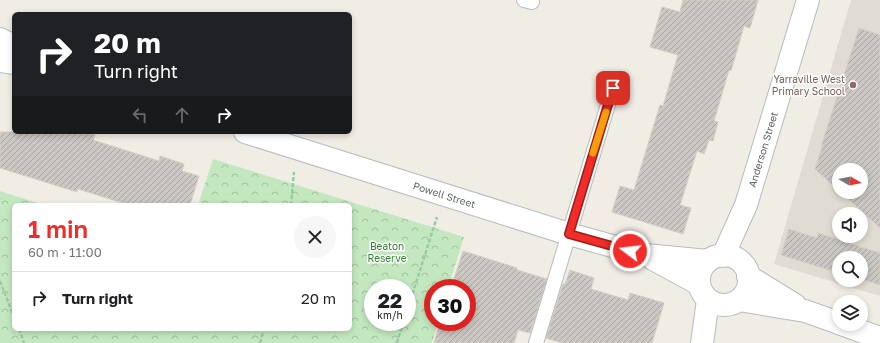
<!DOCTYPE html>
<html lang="en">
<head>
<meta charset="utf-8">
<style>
	:root { --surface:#fff; --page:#f6f6f6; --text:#202124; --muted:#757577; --line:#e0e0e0; --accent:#f12c29 }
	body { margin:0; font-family:"Golos Text",sans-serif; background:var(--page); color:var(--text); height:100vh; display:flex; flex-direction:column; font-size:15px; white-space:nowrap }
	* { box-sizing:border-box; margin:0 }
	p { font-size:13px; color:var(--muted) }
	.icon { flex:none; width:22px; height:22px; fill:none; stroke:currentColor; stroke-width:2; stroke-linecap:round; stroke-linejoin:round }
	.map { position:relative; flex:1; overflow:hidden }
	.side { position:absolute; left:12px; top:203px; width:340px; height:128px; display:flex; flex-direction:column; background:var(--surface); border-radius:6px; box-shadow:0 2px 6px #0003 }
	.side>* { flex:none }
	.top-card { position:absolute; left:12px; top:12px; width:340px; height:122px; border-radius:6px; box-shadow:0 2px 6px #0003; background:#202124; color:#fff; overflow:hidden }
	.needle { width:26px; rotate:99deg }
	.buttons { position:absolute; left:832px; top:163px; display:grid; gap:8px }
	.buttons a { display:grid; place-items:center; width:36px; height:36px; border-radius:50%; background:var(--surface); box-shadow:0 2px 6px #0003; font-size:20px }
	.speed { position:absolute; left:364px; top:279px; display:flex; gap:8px; font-size:20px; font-weight:700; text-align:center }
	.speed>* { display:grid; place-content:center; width:52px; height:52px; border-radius:50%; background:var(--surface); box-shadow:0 2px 6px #0003; line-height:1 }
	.speed small { font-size:10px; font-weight:400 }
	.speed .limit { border:6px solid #d22; background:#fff; color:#111 }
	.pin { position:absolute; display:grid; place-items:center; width:34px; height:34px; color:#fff; margin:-17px; border-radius:8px; box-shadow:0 2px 6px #0006 }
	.me { position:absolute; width:44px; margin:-22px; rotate:285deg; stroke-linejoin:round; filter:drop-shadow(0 0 3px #0008) }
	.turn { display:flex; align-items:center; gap:14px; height:84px; padding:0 16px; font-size:18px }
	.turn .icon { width:52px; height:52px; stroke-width:2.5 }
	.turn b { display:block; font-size:28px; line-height:34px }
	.lanes { display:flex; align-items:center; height:38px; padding:0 16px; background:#0003; justify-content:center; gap:20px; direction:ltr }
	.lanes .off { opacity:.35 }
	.round { display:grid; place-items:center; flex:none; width:42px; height:42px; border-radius:21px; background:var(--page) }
	.summary { display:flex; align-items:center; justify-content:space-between; height:68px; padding:0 16px }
	h1 { font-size:24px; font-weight:600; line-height:30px; color:var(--accent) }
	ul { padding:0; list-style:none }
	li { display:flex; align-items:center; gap:12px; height:52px; padding:0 16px; border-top:1px solid var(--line) }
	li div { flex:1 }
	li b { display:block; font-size:15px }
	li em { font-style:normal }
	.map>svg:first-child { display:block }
	.education { fill:#e0dcd3; fill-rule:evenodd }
	.park { fill:url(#park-crowns); fill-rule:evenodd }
	.building { fill:url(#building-hatch); stroke:#d5cec3 }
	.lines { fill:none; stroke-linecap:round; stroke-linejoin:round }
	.service-casing { stroke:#b7bbbf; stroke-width:16 }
	.minor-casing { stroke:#b7bbbf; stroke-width:24 }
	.tertiary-casing { stroke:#b7bbbf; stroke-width:24 }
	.path { stroke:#99caa4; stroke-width:2.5; stroke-dasharray:4 2; stroke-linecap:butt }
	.service { stroke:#fff; stroke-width:14 }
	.minor { stroke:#fff; stroke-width:22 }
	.tertiary { stroke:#fff; stroke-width:22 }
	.route-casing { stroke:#9d1d1b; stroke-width:10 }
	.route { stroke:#f12c29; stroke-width:7 }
	.slow { stroke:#f59e0b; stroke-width:7 }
	.education-dot { fill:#8d6e63; stroke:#fff; stroke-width:1.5 }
	.labels { text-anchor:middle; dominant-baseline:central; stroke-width:3; stroke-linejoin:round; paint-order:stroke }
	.education-label { font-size:10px; fill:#785e54; stroke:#fff; text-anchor:end }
	.street-label { font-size:10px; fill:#5d6266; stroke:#fff }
	.park-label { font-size:10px; fill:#318230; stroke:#fff }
</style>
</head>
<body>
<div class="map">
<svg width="880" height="343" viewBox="0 0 880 343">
	<defs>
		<pattern id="park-crowns" width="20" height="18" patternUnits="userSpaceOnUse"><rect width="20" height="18" fill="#c3e8c0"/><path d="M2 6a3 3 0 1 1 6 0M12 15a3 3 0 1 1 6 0" fill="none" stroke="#a2bfa0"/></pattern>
		<pattern id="building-hatch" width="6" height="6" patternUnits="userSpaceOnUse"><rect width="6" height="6" fill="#cbc7c2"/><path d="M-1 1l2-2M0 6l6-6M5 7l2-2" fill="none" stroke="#a8a5a1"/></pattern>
	</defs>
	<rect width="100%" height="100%" fill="#f0ede5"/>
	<path class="education" d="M851 0H880V296L774 264ZM839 170H861V192H839ZM839 214H861V236H839ZM839 258H861V280H839Z"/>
	<path class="park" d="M213 159 464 237 448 288H433V322H438L432 343H0V191L44 205H14V329H350V205H198ZM373 288H407V322H373Z"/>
	<path class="building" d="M683 0H758L750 28 744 26 731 71 729 70 714 121 718 122 713 141 709 140 704 154 697 151 680 205 691 208 683 234 612 212 620 186 634 190 660 105 663 106 678 55 650 47 662 7 680 12Z
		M859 28 880 35V228L841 192H861V170H839V191L815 169 822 147H821Z
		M0 132H84L95 135 93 140 159 161 160 156 184 164 182 171 199 176 190 205H129L78 189 77 192 0 168Z
		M789 229 817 238 818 233 880 253V285L861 279V258H839V273L781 255Z
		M463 251 517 268V270L547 279 530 333 518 330 514 343H434L440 322H467V288H451Z
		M570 270 594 278 591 289 628 300 630 293 664 303 652 343H562L546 338 563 284H565Z"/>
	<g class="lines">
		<defs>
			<path id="service" d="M524 0 532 2V0
				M536 343 613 88"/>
			<g id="minor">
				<path d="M0 39 14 46"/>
				<path d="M0 61 14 63"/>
				<path id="s1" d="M245 132 569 234 645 255 708 261"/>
				<path d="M653 259 699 284"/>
				<path d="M748 276 795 305"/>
				<path d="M739 300 805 311 839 323"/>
				<path d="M841 324 880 338"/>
			</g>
			<g id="tertiary">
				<circle cx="724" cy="280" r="25"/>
				<path id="s2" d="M723 256 746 205 808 0"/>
				<path d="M702 343 708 300"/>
			</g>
		</defs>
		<use href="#service" class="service-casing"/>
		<use href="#minor" class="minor-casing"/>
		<use href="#tertiary" class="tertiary-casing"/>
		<path class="path" d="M291 205 294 172
			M0 281 14 317
			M407 311 437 217
			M19 329 24 343
			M260 343 264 329
			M397 343 403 322"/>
		<use href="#service" class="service"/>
		<use href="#minor" class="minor"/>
		<use href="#tertiary" class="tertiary"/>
	</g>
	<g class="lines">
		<defs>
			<path id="route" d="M613 88 569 234 630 251"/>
		</defs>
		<use href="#route" class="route-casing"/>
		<use href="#route" class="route"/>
		<path class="slow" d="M593 153 606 112"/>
	</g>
	<circle class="education-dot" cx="853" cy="85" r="4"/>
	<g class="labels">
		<g class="education-label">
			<text x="845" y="79">Yarraville West<tspan x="845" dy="12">Primary School</tspan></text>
		</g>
		<g class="street-label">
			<text stroke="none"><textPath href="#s2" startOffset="114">Anderson Street</textPath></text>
			<text stroke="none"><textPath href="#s1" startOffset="209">Powell Street</textPath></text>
		</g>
		<g class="park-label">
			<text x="387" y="246">Beaton<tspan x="387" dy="12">Reserve</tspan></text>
		</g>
	</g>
</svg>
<div class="buttons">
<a><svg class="needle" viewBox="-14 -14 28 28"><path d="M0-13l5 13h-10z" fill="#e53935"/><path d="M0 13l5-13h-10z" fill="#757577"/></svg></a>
<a><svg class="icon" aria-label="sound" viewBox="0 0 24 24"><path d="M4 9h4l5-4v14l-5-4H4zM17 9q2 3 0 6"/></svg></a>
<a><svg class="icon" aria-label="search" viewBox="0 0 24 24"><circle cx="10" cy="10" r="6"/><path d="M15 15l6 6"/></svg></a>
<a><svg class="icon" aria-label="layers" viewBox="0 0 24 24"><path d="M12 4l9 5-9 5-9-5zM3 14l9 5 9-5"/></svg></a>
</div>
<div class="speed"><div>22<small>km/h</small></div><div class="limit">30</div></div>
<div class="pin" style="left:613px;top:88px;background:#d93025"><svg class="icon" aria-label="arrive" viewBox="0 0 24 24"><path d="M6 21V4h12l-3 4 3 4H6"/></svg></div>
<svg class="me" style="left:630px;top:251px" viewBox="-20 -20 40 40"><circle r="17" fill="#f12c29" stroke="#fff" stroke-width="3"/><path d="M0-11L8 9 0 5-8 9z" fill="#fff"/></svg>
<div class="top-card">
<div class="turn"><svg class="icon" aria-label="right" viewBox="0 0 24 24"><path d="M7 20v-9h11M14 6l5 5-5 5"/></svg><div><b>20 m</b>Turn right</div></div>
<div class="lanes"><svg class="icon off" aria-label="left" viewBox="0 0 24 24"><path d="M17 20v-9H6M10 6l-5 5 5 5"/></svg><svg class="icon off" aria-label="ahead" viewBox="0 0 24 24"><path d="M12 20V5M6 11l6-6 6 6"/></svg><svg class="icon" aria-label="right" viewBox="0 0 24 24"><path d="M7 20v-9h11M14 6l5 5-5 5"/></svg></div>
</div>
<section class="side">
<div class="summary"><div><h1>1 min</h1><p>60 m · 11:00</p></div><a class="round"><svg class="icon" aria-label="close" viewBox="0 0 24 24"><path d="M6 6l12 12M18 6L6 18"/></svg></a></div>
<ul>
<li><svg class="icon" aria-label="right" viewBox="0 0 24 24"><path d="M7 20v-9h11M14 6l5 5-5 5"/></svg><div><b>Turn right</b></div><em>20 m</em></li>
</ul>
</section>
</div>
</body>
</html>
